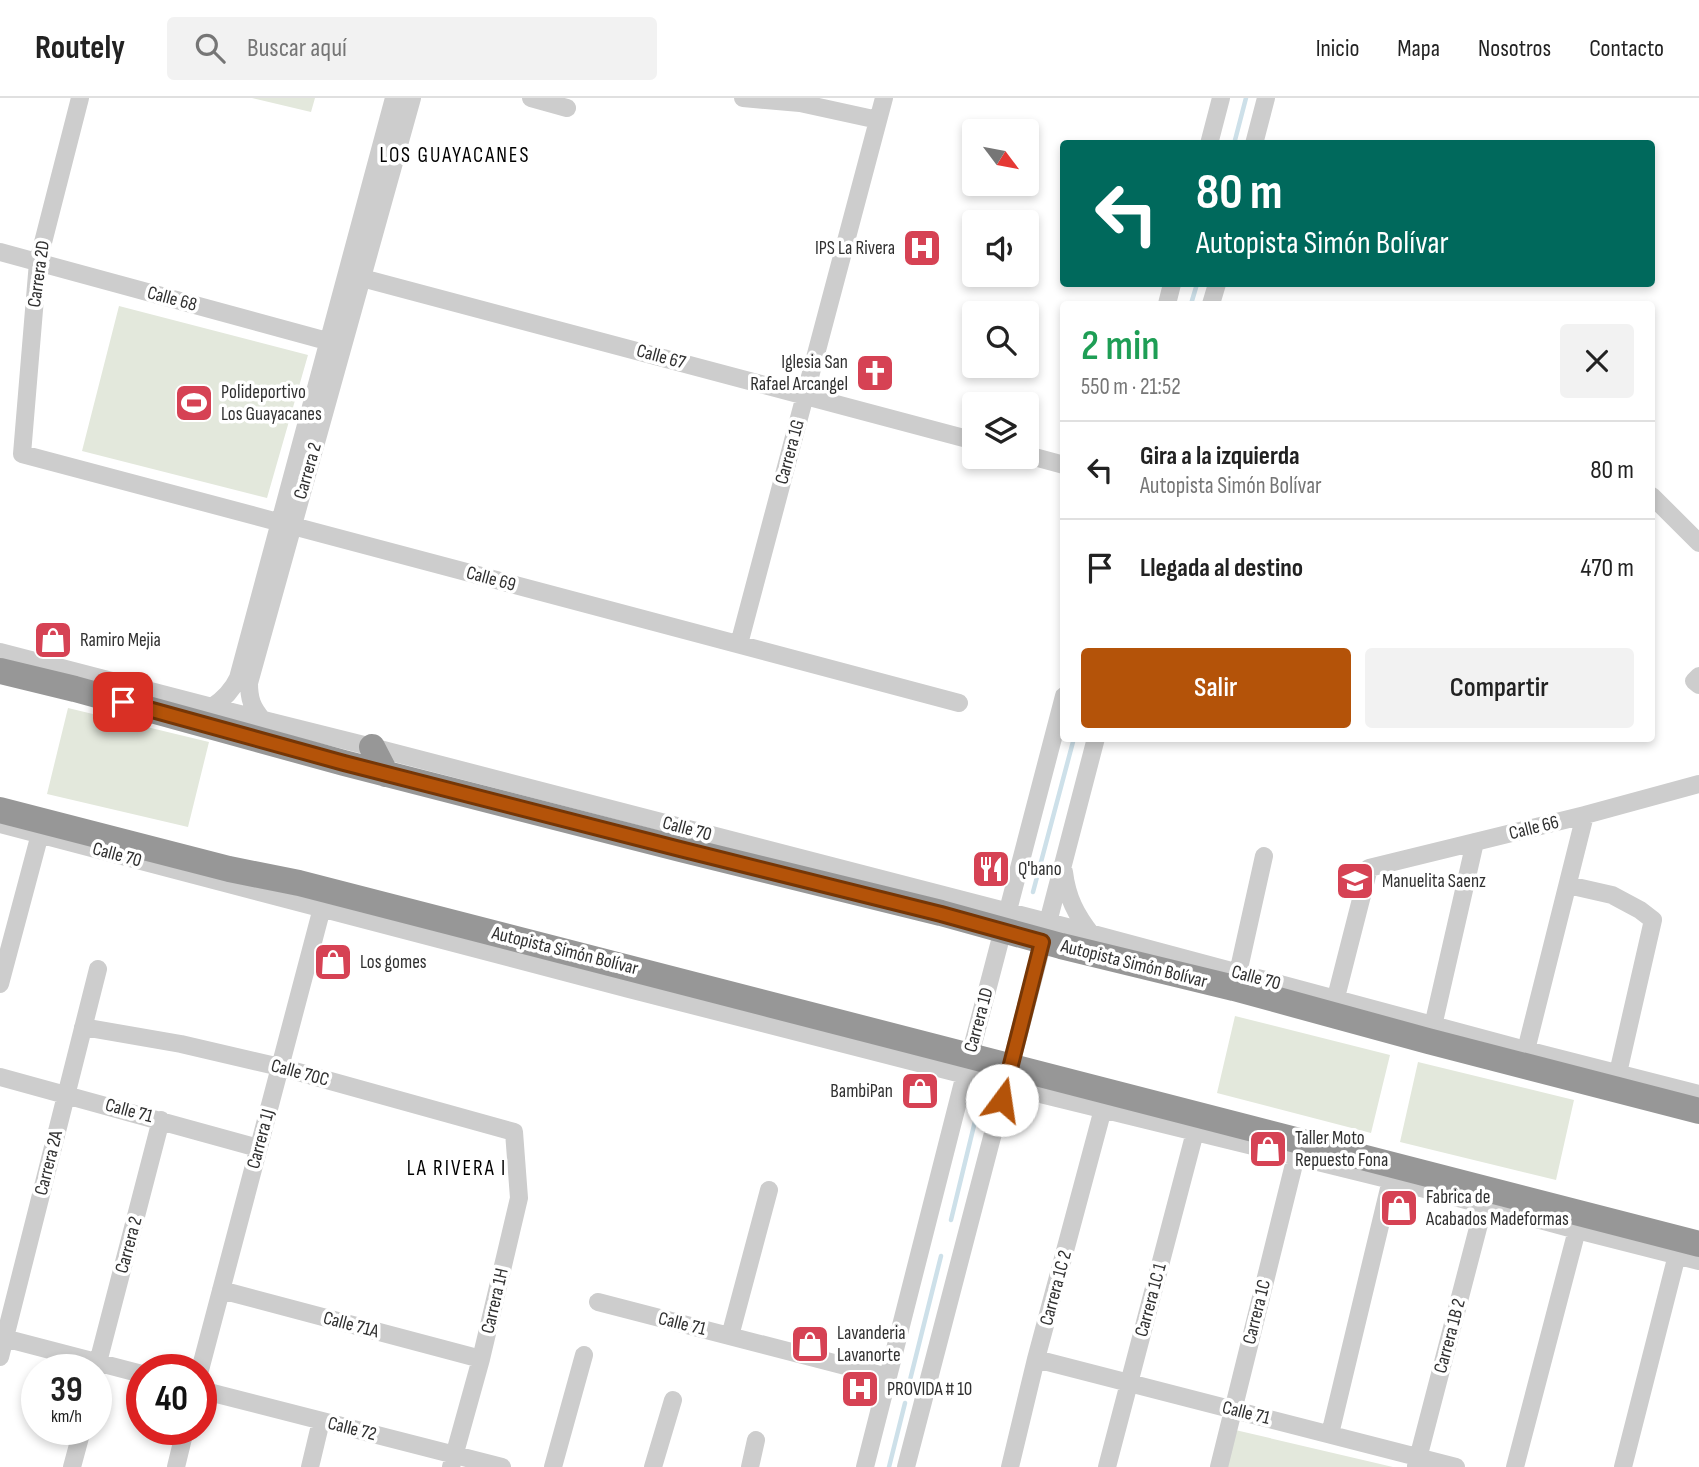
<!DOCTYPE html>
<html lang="es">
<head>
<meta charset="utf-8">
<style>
	:root { --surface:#fff; --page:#f2f2f2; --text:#222; --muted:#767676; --line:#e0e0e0; --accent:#b45309 }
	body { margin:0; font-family:"Sofia Sans Condensed",sans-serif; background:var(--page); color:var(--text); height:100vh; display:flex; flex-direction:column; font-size:26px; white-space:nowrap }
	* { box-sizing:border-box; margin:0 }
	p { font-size:23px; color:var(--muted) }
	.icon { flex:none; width:38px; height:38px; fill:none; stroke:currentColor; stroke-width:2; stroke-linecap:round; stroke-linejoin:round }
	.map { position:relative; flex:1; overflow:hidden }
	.details { position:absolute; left:1060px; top:203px; width:595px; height:441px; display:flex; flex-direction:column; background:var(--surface); border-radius:7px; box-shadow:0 4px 10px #0003 }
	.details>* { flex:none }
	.banner { position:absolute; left:1060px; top:42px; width:595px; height:147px; border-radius:7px; box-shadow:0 4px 10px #0003; background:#00695c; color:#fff; overflow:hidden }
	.needle { width:46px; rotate:122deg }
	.buttons { position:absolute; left:962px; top:21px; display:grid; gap:14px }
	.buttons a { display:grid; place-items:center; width:77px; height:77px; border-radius:7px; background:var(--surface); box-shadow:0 4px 10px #0003; font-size:35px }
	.speed { position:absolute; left:21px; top:1256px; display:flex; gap:14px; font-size:35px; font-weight:700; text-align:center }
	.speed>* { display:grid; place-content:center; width:91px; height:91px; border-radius:50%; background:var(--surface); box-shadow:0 4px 10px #0003; line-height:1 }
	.speed small { font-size:18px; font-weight:400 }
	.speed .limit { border:10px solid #d22; background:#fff; color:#111 }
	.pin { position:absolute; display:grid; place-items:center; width:60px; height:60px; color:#fff; margin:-30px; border-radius:14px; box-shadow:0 4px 10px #0006 }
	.me { position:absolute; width:77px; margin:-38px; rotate:14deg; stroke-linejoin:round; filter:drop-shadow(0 0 5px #0008) }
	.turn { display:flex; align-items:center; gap:24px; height:147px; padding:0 21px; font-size:32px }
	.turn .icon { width:91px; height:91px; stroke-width:2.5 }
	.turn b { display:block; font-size:49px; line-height:60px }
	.round { display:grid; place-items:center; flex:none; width:74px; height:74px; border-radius:7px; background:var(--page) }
	.headline { display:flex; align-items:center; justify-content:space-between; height:119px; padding:0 21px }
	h1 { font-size:42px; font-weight:600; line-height:52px; color:#1e9e55 }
	.action { display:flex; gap:14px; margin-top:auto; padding:14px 21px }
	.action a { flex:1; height:80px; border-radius:7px; background:var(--accent); color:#fff; font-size:28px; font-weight:600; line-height:80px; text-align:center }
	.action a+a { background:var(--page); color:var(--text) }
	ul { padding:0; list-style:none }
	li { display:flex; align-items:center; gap:21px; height:98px; padding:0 21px; border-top:2px solid var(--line) }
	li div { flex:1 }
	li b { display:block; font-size:26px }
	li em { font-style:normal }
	header { display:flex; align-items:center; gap:42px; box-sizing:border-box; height:98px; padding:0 35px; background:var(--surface); border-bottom:2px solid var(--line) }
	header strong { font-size:33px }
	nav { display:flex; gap:38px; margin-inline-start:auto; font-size:24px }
	.search { width:490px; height:63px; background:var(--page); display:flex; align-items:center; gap:18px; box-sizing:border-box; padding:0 24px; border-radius:7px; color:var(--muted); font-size:26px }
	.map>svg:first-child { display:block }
	.green { fill:#e3e8dc }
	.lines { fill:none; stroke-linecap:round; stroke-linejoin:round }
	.stream { stroke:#cde0e9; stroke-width:4.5 }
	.minor { stroke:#cdcdcd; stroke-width:18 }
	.highway { stroke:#979797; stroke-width:26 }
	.route-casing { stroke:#753606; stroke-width:18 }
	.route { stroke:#b45309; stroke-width:12 }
	.labels { text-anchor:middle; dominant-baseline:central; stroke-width:7; stroke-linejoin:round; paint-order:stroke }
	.poi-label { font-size:19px; fill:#303030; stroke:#fff; text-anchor:start }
	.street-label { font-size:19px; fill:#303030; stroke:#fff }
	.neighbourhood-label { font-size:21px; letter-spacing:2px; fill:#000; stroke:#fff }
</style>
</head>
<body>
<header>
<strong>Routely</strong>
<div class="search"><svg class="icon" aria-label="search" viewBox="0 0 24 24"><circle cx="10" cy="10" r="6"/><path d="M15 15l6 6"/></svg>Buscar aquí</div>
<nav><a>Inicio</a><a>Mapa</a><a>Nosotros</a><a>Contacto</a></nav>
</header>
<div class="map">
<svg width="1699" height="1369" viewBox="0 0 1699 1369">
	<rect width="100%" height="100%" fill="#fff"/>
	<path class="green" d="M252 0H315L311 14Z
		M119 208 308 257 267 400 82 353Z
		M68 610 209 644 188 729 47 696Z
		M1235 918 1390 957 1371 1035 1217 995Z
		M1418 964 1574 1002 1556 1082 1400 1044Z
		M1231 1331 1393 1369H1223Z"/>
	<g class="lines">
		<path class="stream" d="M1234 46 1246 0
			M1191 206 1197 186
			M1033 794 1074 640
			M951 1122 977 1015
			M909 1286 941 1158
			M889 1369 905 1305"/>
		<path class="minor" d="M80 0 38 164 22 356 959 605
			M531 0 567 10
			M743 0 800 5 878 22
			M1209 46 1221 0
			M1254 46 1266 0
			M0 154 338 246
			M347 176 975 343
			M1167 206 1172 186
			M1211 206 1217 186
			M1027 357 1064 367
			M1652 398 1699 445
			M739 546 884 0
			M0 554 212 609 372 649 1067 829 1526 952 1699 996
			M1699 578 1694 583 1699 587
			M212 609C224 601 232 593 238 580L394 0
			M262 621C252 609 249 601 249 585L412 0
			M0 726 629 891 1020 991 1391 1082 1577 1132 1699 1163
			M1064 774C1067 799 1076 817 1092 837
			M1568 787 1612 797 1640 812 1653 822 1618 975
			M1238 875 1264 758
			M0 886 40 736
			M1333 911 1369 770 1585 717 1699 686
			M1433 928 1475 744
			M83 929 181 946 280 969 514 1034 519 1100 481 1261 451 1369
			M1526 952 1585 717
			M0 979 258 1050
			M221 1192 481 1261
			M598 1204 888 1279
			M730 1238 769 1092
			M0 1239 142 1276
			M0 1259 98 871
			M1036 1261 1456 1369
			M96 1272 161 1022
			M200 1272 322 810
			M201 1292 502 1369
			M1330 1336 1391 1082
			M1416 1368 1484 1107
			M72 1369 82 1332
			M176 1369 185 1332
			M310 1369 321 1323
			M553 1369 584 1257
			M653 1369 673 1302
			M750 1369 756 1342
			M865 1369 961 992 1064 598
			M906 1369 1096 640
			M1010 1369 1036 1261 1103 1011
			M1107 1369 1195 1034
			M1219 1369 1298 1050
			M1515 1369 1577 1132
			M1623 1369 1677 1157"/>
		<path class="highway" d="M0 573 75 591 344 665 680 751 941 815 1061 848 1234 890 1428 943 1699 1013
			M372 649 386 676
			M0 712 229 771 299 785 1699 1146"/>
	</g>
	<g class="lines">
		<defs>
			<path id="route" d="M123 604 344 665 680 751 941 816 1042 844 1002 1002"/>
		</defs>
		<use href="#route" class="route-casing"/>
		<use href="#route" class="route"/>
	</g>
	<defs>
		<symbol id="hospital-square" viewBox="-11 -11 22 22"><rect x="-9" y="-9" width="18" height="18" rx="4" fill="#d64254" stroke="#fff"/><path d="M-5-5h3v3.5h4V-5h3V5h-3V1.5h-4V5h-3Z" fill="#fff"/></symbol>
		<symbol id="church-square" viewBox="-11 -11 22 22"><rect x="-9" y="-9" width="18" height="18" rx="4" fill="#d64254" stroke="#fff"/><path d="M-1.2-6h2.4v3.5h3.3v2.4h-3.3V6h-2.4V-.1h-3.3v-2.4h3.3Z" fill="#fff"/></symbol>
		<symbol id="stadium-square" viewBox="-11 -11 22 22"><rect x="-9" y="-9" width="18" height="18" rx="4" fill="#d64254" stroke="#fff"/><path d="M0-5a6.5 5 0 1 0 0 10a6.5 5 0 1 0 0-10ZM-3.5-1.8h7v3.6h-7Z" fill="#fff"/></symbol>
		<symbol id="shop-square" viewBox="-11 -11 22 22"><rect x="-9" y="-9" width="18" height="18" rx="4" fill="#d64254" stroke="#fff"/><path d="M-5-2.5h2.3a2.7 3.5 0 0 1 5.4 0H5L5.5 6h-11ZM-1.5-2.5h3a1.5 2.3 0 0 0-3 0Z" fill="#fff"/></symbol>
		<symbol id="restaurant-square" viewBox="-11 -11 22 22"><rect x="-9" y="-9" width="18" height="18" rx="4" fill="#d64254" stroke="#fff"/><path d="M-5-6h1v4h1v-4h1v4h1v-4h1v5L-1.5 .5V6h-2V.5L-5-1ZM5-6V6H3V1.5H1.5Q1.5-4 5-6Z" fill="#fff"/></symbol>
		<symbol id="school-square" viewBox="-11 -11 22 22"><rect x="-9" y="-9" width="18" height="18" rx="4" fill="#d64254" stroke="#fff"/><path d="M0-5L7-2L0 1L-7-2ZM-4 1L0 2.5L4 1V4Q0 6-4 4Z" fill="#fff"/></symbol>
	</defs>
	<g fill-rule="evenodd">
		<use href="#hospital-square" x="900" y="128" width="44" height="44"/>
		<use href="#church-square" x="853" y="253" width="44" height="44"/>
		<use href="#stadium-square" x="172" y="283" width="44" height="44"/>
		<use href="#shop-square" x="31" y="520" width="44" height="44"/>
		<use href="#restaurant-square" x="969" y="749" width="44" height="44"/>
		<use href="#school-square" x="1333" y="761" width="44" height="44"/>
		<use href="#shop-square" x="311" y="842" width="44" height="44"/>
		<use href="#shop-square" x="898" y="971" width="44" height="44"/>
		<use href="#shop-square" x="1246" y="1029" width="44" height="44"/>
		<use href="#shop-square" x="1377" y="1088" width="44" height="44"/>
		<use href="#shop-square" x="788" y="1224" width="44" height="44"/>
		<use href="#hospital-square" x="838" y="1269" width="44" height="44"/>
	</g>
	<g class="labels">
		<g class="poi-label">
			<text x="895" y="150" text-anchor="end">IPS La Rivera</text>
			<text x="848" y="264" text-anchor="end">Iglesia San<tspan x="848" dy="22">Rafael Arcangel</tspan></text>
			<text x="221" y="294">Polideportivo<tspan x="221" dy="22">Los Guayacanes</tspan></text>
			<text x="80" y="542">Ramiro Mejia</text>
			<text x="1018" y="771">Q'bano</text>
			<text x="1382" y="783">Manuelita Saenz</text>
			<text x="360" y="864">Los gomes</text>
			<text x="893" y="993" text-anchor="end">BambiPan</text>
			<text x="1295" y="1040">Taller Moto<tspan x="1295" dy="22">Repuesto Fona</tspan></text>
			<text x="1426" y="1099">Fabrica de<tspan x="1426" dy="22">Acabados Madeformas</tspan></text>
			<text x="837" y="1235">Lavanderia<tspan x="837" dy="22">Lavanorte</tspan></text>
			<text x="887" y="1291">PROVIDA # 10</text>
		</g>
		<g class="street-label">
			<text transform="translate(39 176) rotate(-82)">Carrera 2D</text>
			<text transform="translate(172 201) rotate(15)">Calle 68</text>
			<text transform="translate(661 259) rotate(15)">Calle 67</text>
			<text transform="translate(790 354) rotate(-75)">Carrera 1G</text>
			<text transform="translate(308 373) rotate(-74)">Carrera 2</text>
			<text transform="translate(491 481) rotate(15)">Calle 69</text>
			<text transform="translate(1534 730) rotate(-14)">Calle 66</text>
			<text transform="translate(687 731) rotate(15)">Calle 70</text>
			<text transform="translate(117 757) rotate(15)">Calle 70</text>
			<text transform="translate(565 853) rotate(14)">Autopista Simón Bolívar</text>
			<text transform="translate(1134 866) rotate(14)">Autopista Simón Bolívar</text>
			<text transform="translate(1256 880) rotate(15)">Calle 70</text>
			<text transform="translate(979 922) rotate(-75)">Carrera 1D</text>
			<text transform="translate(300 975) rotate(15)">Calle 70C</text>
			<text transform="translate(129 1013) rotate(15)">Calle 71</text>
			<text transform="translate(261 1041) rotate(-75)">Carrera 1J</text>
			<text transform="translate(49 1065) rotate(-76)">Carrera 2A</text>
			<text transform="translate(129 1147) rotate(-75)">Carrera 2</text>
			<text transform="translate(1056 1190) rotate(-75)">Carrera 1C 2</text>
			<text transform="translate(1151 1202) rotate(-75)">Carrera 1C 1</text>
			<text transform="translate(495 1203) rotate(-77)">Carrera 1H</text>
			<text transform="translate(1257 1214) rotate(-76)">Carrera 1C</text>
			<text transform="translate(682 1226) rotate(14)">Calle 71</text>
			<text transform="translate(351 1227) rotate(15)">Calle 71A</text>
			<text transform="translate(1450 1238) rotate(-75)">Carrera 1B 2</text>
			<text transform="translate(1246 1315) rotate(14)">Calle 71</text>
			<text transform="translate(352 1331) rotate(14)">Calle 72</text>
		</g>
		<g class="neighbourhood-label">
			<text x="455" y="57">LOS GUAYACANES</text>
			<text x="457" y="1070">LA RIVERA I</text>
		</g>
	</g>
</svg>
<div class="buttons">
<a><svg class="needle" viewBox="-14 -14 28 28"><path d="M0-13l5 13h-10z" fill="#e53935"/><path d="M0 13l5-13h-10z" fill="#767676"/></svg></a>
<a><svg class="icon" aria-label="sound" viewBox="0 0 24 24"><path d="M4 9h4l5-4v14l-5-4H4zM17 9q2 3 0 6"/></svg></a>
<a><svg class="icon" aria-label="search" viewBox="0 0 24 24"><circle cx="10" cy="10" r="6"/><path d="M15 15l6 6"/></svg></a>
<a><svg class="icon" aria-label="layers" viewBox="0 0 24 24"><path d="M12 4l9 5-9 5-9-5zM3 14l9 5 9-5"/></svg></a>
</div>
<div class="speed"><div>39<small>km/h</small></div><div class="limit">40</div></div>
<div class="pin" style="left:123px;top:604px;background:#d93025"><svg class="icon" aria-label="arrive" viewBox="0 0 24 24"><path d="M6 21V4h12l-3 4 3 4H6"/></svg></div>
<svg class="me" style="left:1002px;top:1002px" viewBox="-20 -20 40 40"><circle r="19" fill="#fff"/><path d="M0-13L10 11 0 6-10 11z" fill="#b45309"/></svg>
<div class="banner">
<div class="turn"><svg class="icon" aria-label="left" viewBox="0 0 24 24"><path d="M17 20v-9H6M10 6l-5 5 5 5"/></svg><div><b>80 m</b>Autopista Simón Bolívar</div></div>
</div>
<section class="details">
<div class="headline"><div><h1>2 min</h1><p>550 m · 21:52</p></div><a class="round"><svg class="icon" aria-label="close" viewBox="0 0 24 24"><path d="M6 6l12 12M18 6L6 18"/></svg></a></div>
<ul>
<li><svg class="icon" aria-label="left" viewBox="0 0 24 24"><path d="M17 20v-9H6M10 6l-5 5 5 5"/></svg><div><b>Gira a la izquierda</b><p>Autopista Simón Bolívar</p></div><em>80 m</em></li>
<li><svg class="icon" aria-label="arrive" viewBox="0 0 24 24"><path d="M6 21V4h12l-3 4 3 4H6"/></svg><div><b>Llegada al destino</b></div><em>470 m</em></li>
</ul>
<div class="action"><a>Salir</a><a>Compartir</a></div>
</section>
</div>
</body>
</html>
